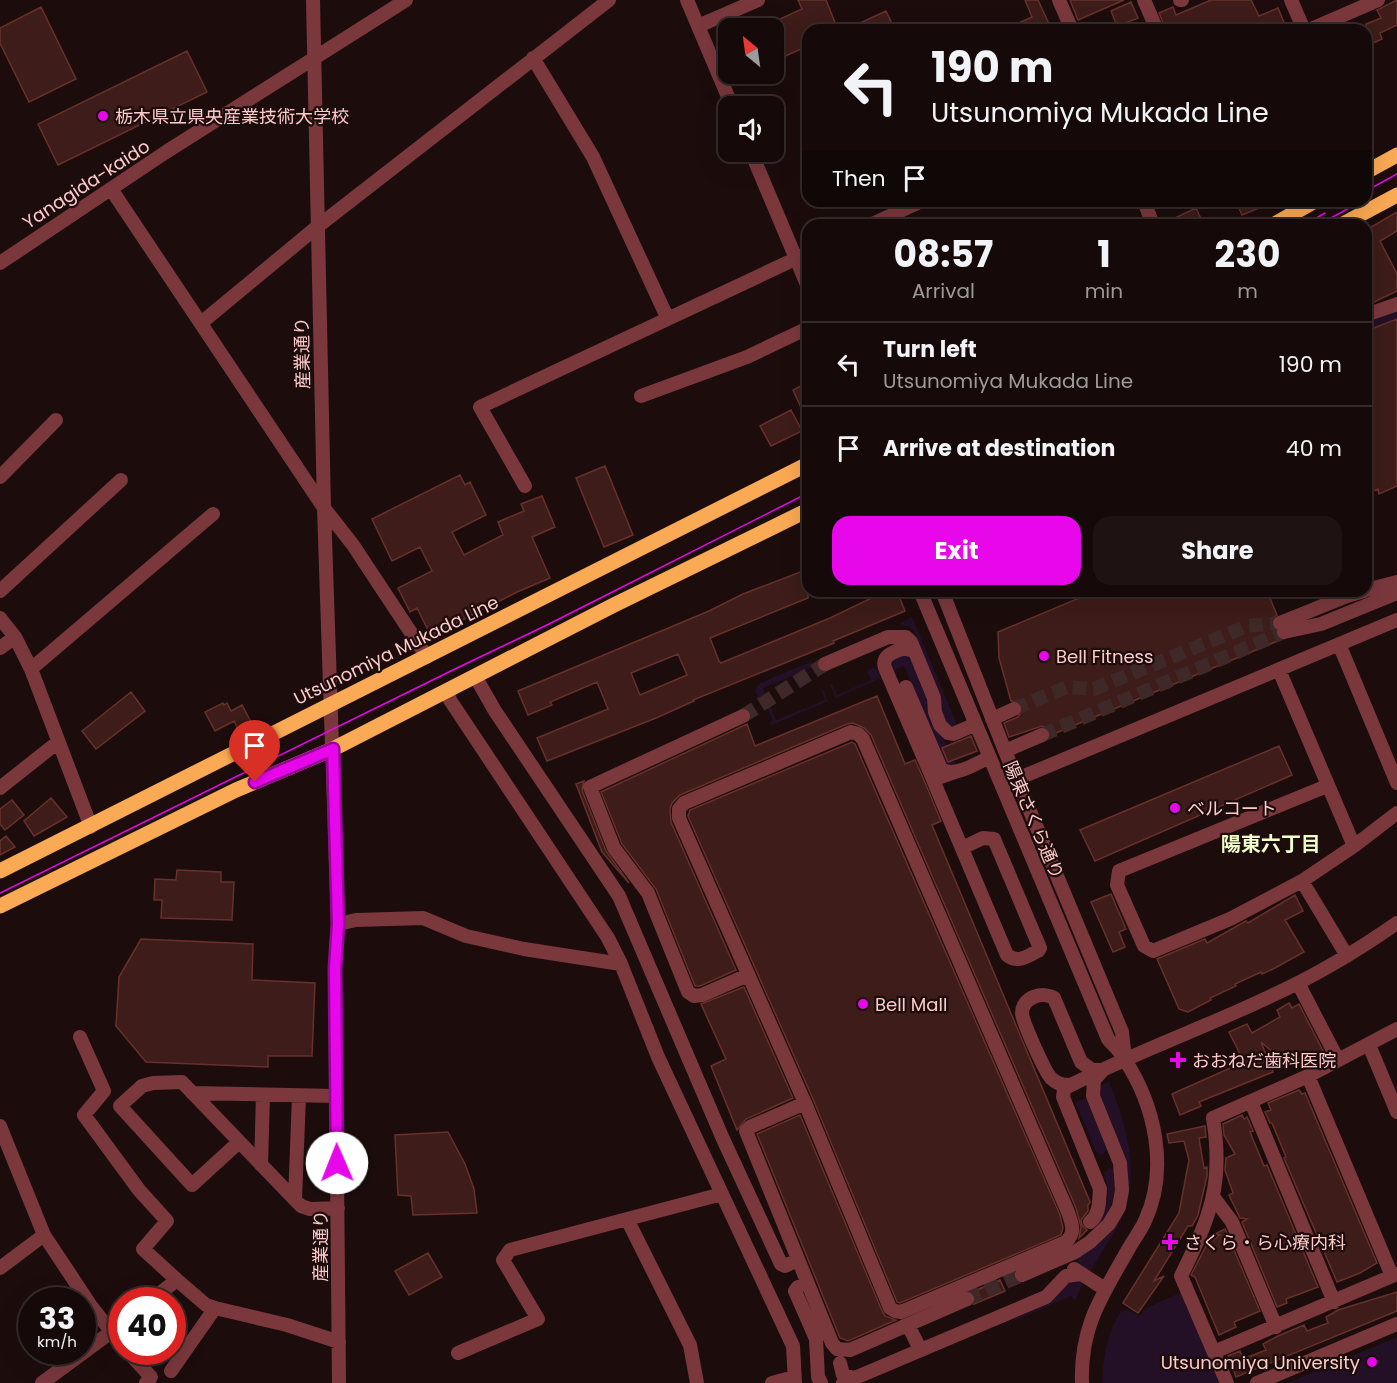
<!DOCTYPE html>
<html lang="en">
<head>
<meta charset="utf-8">
<style>
	:root { --surface:#150a09; --page:#1e1312; --text:#f1f3f6; --muted:#9d9a9c; --line:#342b2a; --accent:#e807eb }
	body { margin:0; font-family:Poppins,"Noto Sans JP",sans-serif; background:var(--page); color:var(--text); height:100vh; display:flex; flex-direction:column; font-size:22px; white-space:nowrap }
	* { box-sizing:border-box; margin:0 }
	p { font-size:20px; color:var(--muted) }
	.icon { flex:none; width:33px; height:33px; fill:none; stroke:currentColor; stroke-width:2; stroke-linecap:round; stroke-linejoin:round }
	.map { position:relative; flex:1; overflow:hidden }
	.details { position:absolute; left:802px; top:219px; width:570px; height:378px; display:flex; flex-direction:column; background:var(--surface); border-radius:18px; box-shadow:0 6px 24px #0002,0 0 0 2px var(--line) }
	.details>* { flex:none }
	.top-card { position:absolute; left:802px; top:24px; width:570px; height:183px; border-radius:18px; box-shadow:0 6px 24px #0002,0 0 0 2px var(--line); background:#150a09; color:var(--text); overflow:hidden }
	.needle { width:39px; rotate:331deg }
	.controls { position:absolute; left:718px; top:18px; display:grid; gap:12px }
	.controls a { display:grid; place-items:center; width:66px; height:66px; border-radius:12px; background:var(--surface); box-shadow:0 6px 24px #0002,0 0 0 2px var(--line); font-size:30px }
	.speed { position:absolute; left:18px; top:1287px; display:flex; gap:12px; font-size:30px; font-weight:700; text-align:center }
	.speed>* { display:grid; place-content:center; width:78px; height:78px; border-radius:50%; background:var(--surface); box-shadow:0 6px 24px #0002,0 0 0 2px var(--line); line-height:1 }
	.speed small { font-size:15px; font-weight:400 }
	.speed .limit { border:9px solid #d22; background:#fff; color:#111 }
	.pin { position:absolute; display:grid; place-items:center; width:51px; height:51px; color:#fff; margin:-62px -26px; border-radius:50% 50% 50% 0; rotate:-45deg; box-shadow:0 0 6px #0007 }
	.pin .icon { rotate:45deg }
	.me { position:absolute; width:66px; margin:-33px; rotate:359deg; stroke-linejoin:round; filter:drop-shadow(0 0 4px #0008) }
	.turn { display:flex; align-items:center; gap:21px; height:126px; padding:0 30px; font-size:27px }
	.turn .icon { width:78px; height:78px; stroke-width:2.5 }
	.turn b { display:block; font-size:42px; line-height:51px }
	.then { display:flex; align-items:center; height:57px; padding:0 30px; background:#0003; gap:12px; font-size:22px }
	.eta { display:flex; justify-content:space-evenly; align-items:center; height:102px; text-align:center }
	.eta b { font-size:36px; font-weight:700; line-height:42px }
	.action { display:flex; gap:12px; margin-top:auto; padding:12px 30px }
	.action a { flex:1; height:69px; border-radius:18px; background:var(--accent); color:#fff; font-size:24px; font-weight:700; line-height:69px; text-align:center }
	.action a+a { background:var(--page); color:var(--text) }
	ul { padding:0; list-style:none }
	li { display:flex; align-items:center; gap:18px; height:84px; padding:0 30px; border-top:2px solid var(--line) }
	li div { flex:1 }
	li b { display:block; font-size:22px }
	li em { font-style:normal }
	.map>svg:first-child { display:block }
	.green { fill:#230f26 }
	.building { fill:#3d1c19; stroke:#68302b; stroke-width:1.5; fill-rule:evenodd }
	.lines { fill:none; stroke-linecap:round; stroke-linejoin:round }
	.minor-tunnel { stroke:#3e2928; stroke-width:14; stroke-dasharray:14 7; stroke-linecap:butt }
	.minor { stroke:#7a383d; stroke-width:14 }
	.major { stroke:#faa954; stroke-width:15 }
	.tram { stroke:#e807eb; stroke-width:1.5 }
	.route-casing { stroke:#970599; stroke-width:15 }
	.route { stroke:#e807eb; stroke-width:10 }
	.poi-dot { fill:#e807eb; stroke:#1c0d0c; stroke-width:2 }
	.labels { text-anchor:middle; dominant-baseline:central; stroke-width:4.5; stroke-linejoin:round; paint-order:stroke }
	.poi-label { font-size:18px; fill:#fdc9c9; stroke:#1c0d0c; text-anchor:start }
	.street-label { font-size:18px; fill:#fdc9c9; stroke:#1c0d0c }
	.neighbourhood-label { font-size:20px; font-weight:bold; fill:#f1fdcb; stroke:#1c0d0c }
</style>
</head>
<body>
<div class="map">
<svg width="1397" height="1383" viewBox="0 0 1397 1383">
	<rect width="100%" height="100%" fill="#1c0d0c"/>
	<path class="green" d="M1397 308V319L1369 330 1367 320Z
		M912 617 958 727H950L942 717 939 694 915 633 910 627 899 624Z
		M904 654 910 655C916 666 923 678 926 689 930 702 928 719 936 730 942 741 958 753 954 766L946 767 904 666 892 671 891 661Z
		M812 661 817 674 815 675 811 668 763 688 776 720 825 700 821 690 823 689 828 701 770 726 769 723 773 721 762 696 758 697 755 691 760 683Z
		M873 668 876 669 881 678 836 698 830 685 832 684 837 695 871 680 867 671Z
		M1109 1081C1124 1121 1138 1160 1127 1203 1121 1227 1102 1250 1090 1272L1079 1266 1077 1263 1079 1256C1106 1241 1111 1229 1124 1202L1099 1096 1100 1087Z
		M1086 1098 1108 1148 1104 1154 1100 1155 1096 1152 1077 1106 1076 1102Z
		M1109 1168 1114 1170C1117 1188 1113 1210 1100 1224L1099 1223C1109 1206 1110 1192 1104 1173Z
		M1079 1281 1083 1283 1075 1301 1071 1296 1016 1320 1014 1316 1053 1299 1071 1282Z
		M1182 1292 1219 1383H1102C1103 1357 1107 1333 1121 1311L1127 1310 1140 1316 1146 1308Z
		M1397 1337V1383H1288Z"/>
	<path class="building" d="M798 0H826L836 25 826 30H808V46L781 58 779 53 774 55V22L802 9Z
		M1025 0H1038L1050 26 1040 30H1003L1032 17Z
		M1070 0H1124L1078 20Z
		M1211 0H1251L1259 16 1278 8 1285 25 1275 30H1187L1185 23 1166 30 1159 13 1173 7 1176 15Z
		M1397 0V25L1380 33 1382 39 1366 46V24L1381 18 1377 10Z
		M1131 2 1138 18 1117 26 1111 11Z
		M41 7 76 79 29 102 0 43V28Z
		M886 11 893 26 885 30H845Z
		M187 51 207 92 58 165 38 124Z
		M1236 201H1276L1242 215Z
		M1196 208 1204 225H1162V224Z
		M1397 212V231L1380 241 1397 274V291L1372 303 1366 294V230Z
		M1397 319V486L1379 494 1378 489 1366 494V331Z
		M808 382V423L793 390Z
		M791 410 802 431 771 446 760 426Z
		M605 466 633 535 604 547 576 478Z
		M460 475 465 485 470 482 486 515 452 532 464 555 503 535 498 522 524 511 521 504 542 496 555 527 532 537 550 578 517 592 431 636 417 608 410 612 398 588 432 571 420 547 392 561 372 519Z
		M808 569V598L710 638 719 661 721 663 830 618 886 591H897L905 611 833 641 834 643 693 700 694 701 656 718 547 761 537 738 608 709 597 682 550 702 552 705 528 715 518 691 709 611 743 594ZM678 654 687 675 640 695 631 673Z
		M1096 591H1267L1277 615 1273 618 1272 626 1280 640 1051 735 1048 728 1042 726 1009 737 1004 723 1018 717 1023 709 1020 702 1011 701 999 658 998 632Z
		M131 692 145 711 96 749 82 731Z
		M877 696 905 764 915 760 924 780 941 821 932 825 1090 1202 1088 1205V1211L1081 1220 1082 1225 1087 1230 1079 1238 1081 1227 1076 1208 871 735 864 728 853 723 847 724 680 795 672 803 670 809 671 822 736 970 700 986H695L656 889 622 844 601 792 747 724 755 746Z
		M223 703 224 705 227 703 231 711 242 705 252 724 239 731 234 721 215 731 205 712Z
		M971 736 977 751 948 762 942 748Z
		M852 742 855 744 1060 1215 1063 1228 1061 1235 900 1303 897 1302 813 1099 688 816 690 810Z
		M1279 746 1292 775 1095 861 1080 830Z
		M584 781 582 790 606 851 629 883 602 852 576 784Z
		M51 798 67 817 34 836 24 821Z
		M12 800 24 815 5 830 0 824V809Z
		M6 836 15 847 0 855V841Z
		M177 870 221 872V882H234L232 920 161 918 162 900H154L155 879 176 880Z
		M1111 894 1126 929 1119 932 1125 947 1113 952 1091 902Z
		M1295 895 1303 911 1285 920 1304 952 1273 969 1262 974 1261 972 1235 984 1236 986 1210 998 1211 1000 1188 1012 1179 1009 1157 959 1205 939 1207 943 1246 921 1248 923Z
		M141 939 253 944 252 980 315 983 312 1056H268V1067L146 1062 116 1026 119 977Z
		M744 987 793 1098 746 1119 737 1130 711 1066 726 1059 701 1004Z
		M1289 1003 1292 1008 1299 1004 1323 1051 1301 1061 1299 1058 1288 1065 1261 1042 1273 1072 1199 1102 1201 1106 1180 1115 1172 1094 1244 1062 1229 1032 1247 1024 1252 1033 1280 1017 1277 1010Z
		M1299 1090 1302 1094 1305 1093 1377 1263 1360 1273 1337 1282 1284 1158 1286 1157 1272 1123H1270L1265 1112 1271 1110 1268 1103Z
		M800 1115 882 1311 885 1316 896 1320 848 1341 840 1338 757 1134Z
		M1242 1115 1244 1119 1247 1117 1248 1119 1253 1131 1250 1132 1264 1166 1267 1165 1318 1287 1286 1299 1287 1303 1277 1307 1242 1222 1247 1219 1240 1218 1229 1195 1233 1193 1225 1170 1226 1158 1235 1154 1224 1135 1223 1124Z
		M1205 1126 1206 1137 1199 1138 1204 1168 1207 1167V1176L1198 1215 1192 1226H1188L1154 1281 1164 1276 1138 1313 1123 1303 1179 1213 1189 1160 1184 1141 1169 1143 1167 1134Z
		M448 1132 465 1164 474 1189 477 1213 413 1215 411 1196 398 1195 395 1135Z
		M1225 1229 1260 1311 1234 1322 1236 1327 1219 1335 1195 1277 1191 1275 1207 1244 1220 1235 1215 1234Z
		M428 1253 442 1277 409 1295 395 1271Z
		M1000 1280 1005 1291 974 1304 975 1296 972 1292Z
		M1397 1292V1311L1236 1377 1228 1356 1240 1351 1243 1359 1266 1350 1263 1344 1278 1336 1304 1325 1307 1331 1328 1323 1326 1317 1338 1310Z"/>
	<g class="lines">
		<path class="minor-tunnel" d="M1014 709 1067 687 1094 689 1247 626 1280 623
			M743 716 825 664
			M1042 735 1284 632
			M967 1299 1022 1275"/>
		<path class="minor" d="M313 0 324 508 338 924 335 968 339 1383
			M687 0 732 106
			M1059 0 1072 30
			M1144 0 1157 30
			M1180 0H1182
			M1291 0 1304 30
			M698 26 758 0
			M1309 30 1378 0
			M533 58 593 157 667 317
			M751 152 808 287
			M111 189 324 508 353 545 427 657
			M1144 201 1153 225
			M870 225 922 201
			M0 263 166 152 406 0
			M1366 315 1397 304
			M201 323 317 227 609 0
			M641 396 747 357 808 328
			M0 477 56 420
			M525 486 480 407 808 253
			M1366 590 1397 582
			M0 591 121 480
			M920 591 1108 1039C1113 1045 1121 1052 1125 1060 1155 1106 1169 1169 1145 1221 1141 1230 1134 1239 1129 1248 1102 1296 1080 1326 1082 1383
			M942 591 1005 751 1122 1032 1125 1059
			M0 618 15 637 31 669 91 827
			M1280 623 1347 596 1364 591
			M1284 632 1321 624 1397 593
			M1339 644 1397 783
			M0 648 15 637
			M914 651 904 648C894 652 881 655 885 668L932 777 935 779 961 770
			M825 664 888 637H906L911 642 934 698 935 712 940 725 948 733 953 734 974 725
			M31 669 213 514
			M1279 670 1354 846
			M475 676 495 711 619 896 723 1139 781 1264 785 1266 791 1263
			M906 687 941 769C954 778 975 764 988 758
			M447 691 450 700 608 938 621 964 658 1057 793 1346 795 1383
			M743 716 590 787 614 848 648 893 688 992 694 996 702 995 748 975
			M992 719 1014 709
			M851 732 858 734 863 739 1068 1212C1072 1224 1076 1232 1066 1242L901 1312 895 1311 890 1308 805 1103 679 818V809L684 803Z
			M1005 751 1042 735
			M932 777 936 787 1007 955C1018 964 1027 956 1038 951L1040 948 994 839 983 838 962 848
			M1017 779 1397 620
			M0 788 58 742
			M1302 881 1230 919 1153 951 1144 946 1117 885 1119 871 1327 786
			M338 924 356 920 423 918 466 936 524 949 621 964
			M1347 956 1302 881 1354 846 1397 813
			M1298 983 1338 1060
			M80 1037 104 1091 84 1115 139 1190 167 1221 143 1249 177 1280
			M1369 1045 1397 1112
			M1308 1076 1392 1276
			M1073 1084C1065 1086 1057 1084 1051 1078 1045 1072 1022 1021 1022 1013 1022 997 1043 991 1054 998L1081 1062 1092 1070H1101
			M192 1093 335 1096
			M1251 1102 1334 1302
			M805 1103 750 1127 746 1131 832 1343 837 1349 850 1350 967 1299
			M0 1126 44 1235 91 1306 122 1345
			M239 1142 192 1185 120 1106 142 1086 153 1083 182 1082 301 1206 310 1209 338 1208
			M261 1165 263 1095
			M1214 1198 1232 1222 1276 1327
			M295 1200 299 1096
			M627 1219 690 1345 697 1383
			M1090 1222C1100 1214 1099 1201 1100 1189L1063 1097 1064 1089 1067 1087C1133 1053 1204 1028 1271 996 1315 976 1357 951 1397 923
			M0 1268 44 1235
			M1074 1269 1105 1289
			M1022 1275 1075 1252 1090 1242 1109 1224 1119 1207 1122 1190 1120 1163 1093 1096 1094 1080 1102 1071
			M798 1287 795 1291 816 1339 818 1377 821 1383
			M151 1300 177 1280 206 1305 215 1308 287 1325 339 1342
			M904 1326 909 1327 919 1347 923 1349
			M128 1352 151 1377 146 1383
			M1214 1352 1397 1274
			M458 1353 538 1319 503 1260 510 1250 722 1194
			M840 1363 843 1375 854 1378
			M171 1371 215 1308
			M42 1383 122 1324
			M772 1383 794 1377
			M843 1383 1046 1297 1066 1276 1081 1274
			M1227 1383 1181 1276C1210 1217 1224 1184 1213 1118L1308 1076 1397 1029
			M1257 1383 1397 1324"/>
		<path class="major" d="M1366 172 1397 155
			M1273 225 1315 201
			M1341 225 1397 195
			M0 871 808 464
			M0 906 236 790 333 749 614 605 808 510"/>
		<path class="tram" d="M1366 191 1397 174
			M1304 225 1325 213
			M1318 225 1362 201
			M0 893 457 668 549 624 808 493"/>
	</g>
	<g class="lines">
		<defs>
			<path id="route" d="M255 782 333 749 338 924 335 968 337 1163"/>
		</defs>
		<use href="#route" class="route-casing"/>
		<use href="#route" class="route"/>
	</g>
	<g class="poi-dot">
		<circle cx="103" cy="116" r="6"/>
		<circle cx="1044" cy="656" r="6"/>
		<circle cx="1175" cy="808" r="6"/>
		<circle cx="863" cy="1004" r="6"/>
		<path d="M1175 1051h6v6h6v6h-6v6h-6v-6h-6v-6h6z"/>
		<path d="M1167 1233h6v6h6v6h-6v6h-6v-6h-6v-6h6z"/>
		<circle cx="1372" cy="1362" r="6"/>
	</g>
	<g class="labels">
		<g class="poi-label">
			<text x="115" y="116">栃木県立県央産業技術大学校</text>
			<text x="1056" y="656">Bell Fitness</text>
			<text x="1187" y="808">ベルコート</text>
			<text x="875" y="1004">Bell Mall</text>
			<text x="1192" y="1060">おおねだ歯科医院</text>
			<text x="1184" y="1242">さくら・ら心療内科</text>
			<text x="1360" y="1362" text-anchor="end">Utsunomiya University</text>
		</g>
		<g class="street-label">
			<text transform="translate(86 184) rotate(-33)">Yanagida-kaido</text>
			<text transform="translate(302 353) rotate(-91)">産業通り</text>
			<text transform="translate(396 650) rotate(-26)">Utsunomiya Mukada Line</text>
			<text transform="translate(1034 820) rotate(67)">陽東さくら通り</text>
			<text transform="translate(320 1246) rotate(-90)">産業通り</text>
		</g>
		<g class="neighbourhood-label">
			<text x="1271" y="844">陽東六丁目</text>
		</g>
	</g>
</svg>
<div class="controls">
<a><svg class="needle" viewBox="-14 -14 28 28"><path d="M0-13l5 13h-10z" fill="#e53935"/><path d="M0 13l5-13h-10z" fill="#9d9a9c"/></svg></a>
<a><svg class="icon" aria-label="sound" viewBox="0 0 24 24"><path d="M4 9h4l5-4v14l-5-4H4zM17 9q2 3 0 6"/></svg></a>
</div>
<div class="speed"><div>33<small>km/h</small></div><div class="limit">40</div></div>
<div class="pin" style="left:255px;top:782px;background:#d93025"><svg class="icon" aria-label="arrive" viewBox="0 0 24 24"><path d="M6 21V4h12l-3 4 3 4H6"/></svg></div>
<svg class="me" style="left:337px;top:1163px" viewBox="-20 -20 40 40"><circle r="19" fill="#fff"/><path d="M0-13L10 11 0 6-10 11z" fill="#e807eb"/></svg>
<div class="top-card">
<div class="turn"><svg class="icon" aria-label="left" viewBox="0 0 24 24"><path d="M17 20v-9H6M10 6l-5 5 5 5"/></svg><div><b>190 m</b>Utsunomiya Mukada Line</div></div>
<div class="then">Then<svg class="icon" aria-label="arrive" viewBox="0 0 24 24"><path d="M6 21V4h12l-3 4 3 4H6"/></svg></div>
</div>
<section class="details">
<div class="eta">
<div><b>08:57</b><p>Arrival</p></div>
<div><b>1</b><p>min</p></div>
<div><b>230</b><p>m</p></div>
</div>
<ul>
<li><svg class="icon" aria-label="left" viewBox="0 0 24 24"><path d="M17 20v-9H6M10 6l-5 5 5 5"/></svg><div><b>Turn left</b><p>Utsunomiya Mukada Line</p></div><em>190 m</em></li>
<li><svg class="icon" aria-label="arrive" viewBox="0 0 24 24"><path d="M6 21V4h12l-3 4 3 4H6"/></svg><div><b>Arrive at destination</b></div><em>40 m</em></li>
</ul>
<div class="action"><a>Exit</a><a>Share</a></div>
</section>
</div>
</body>
</html>
